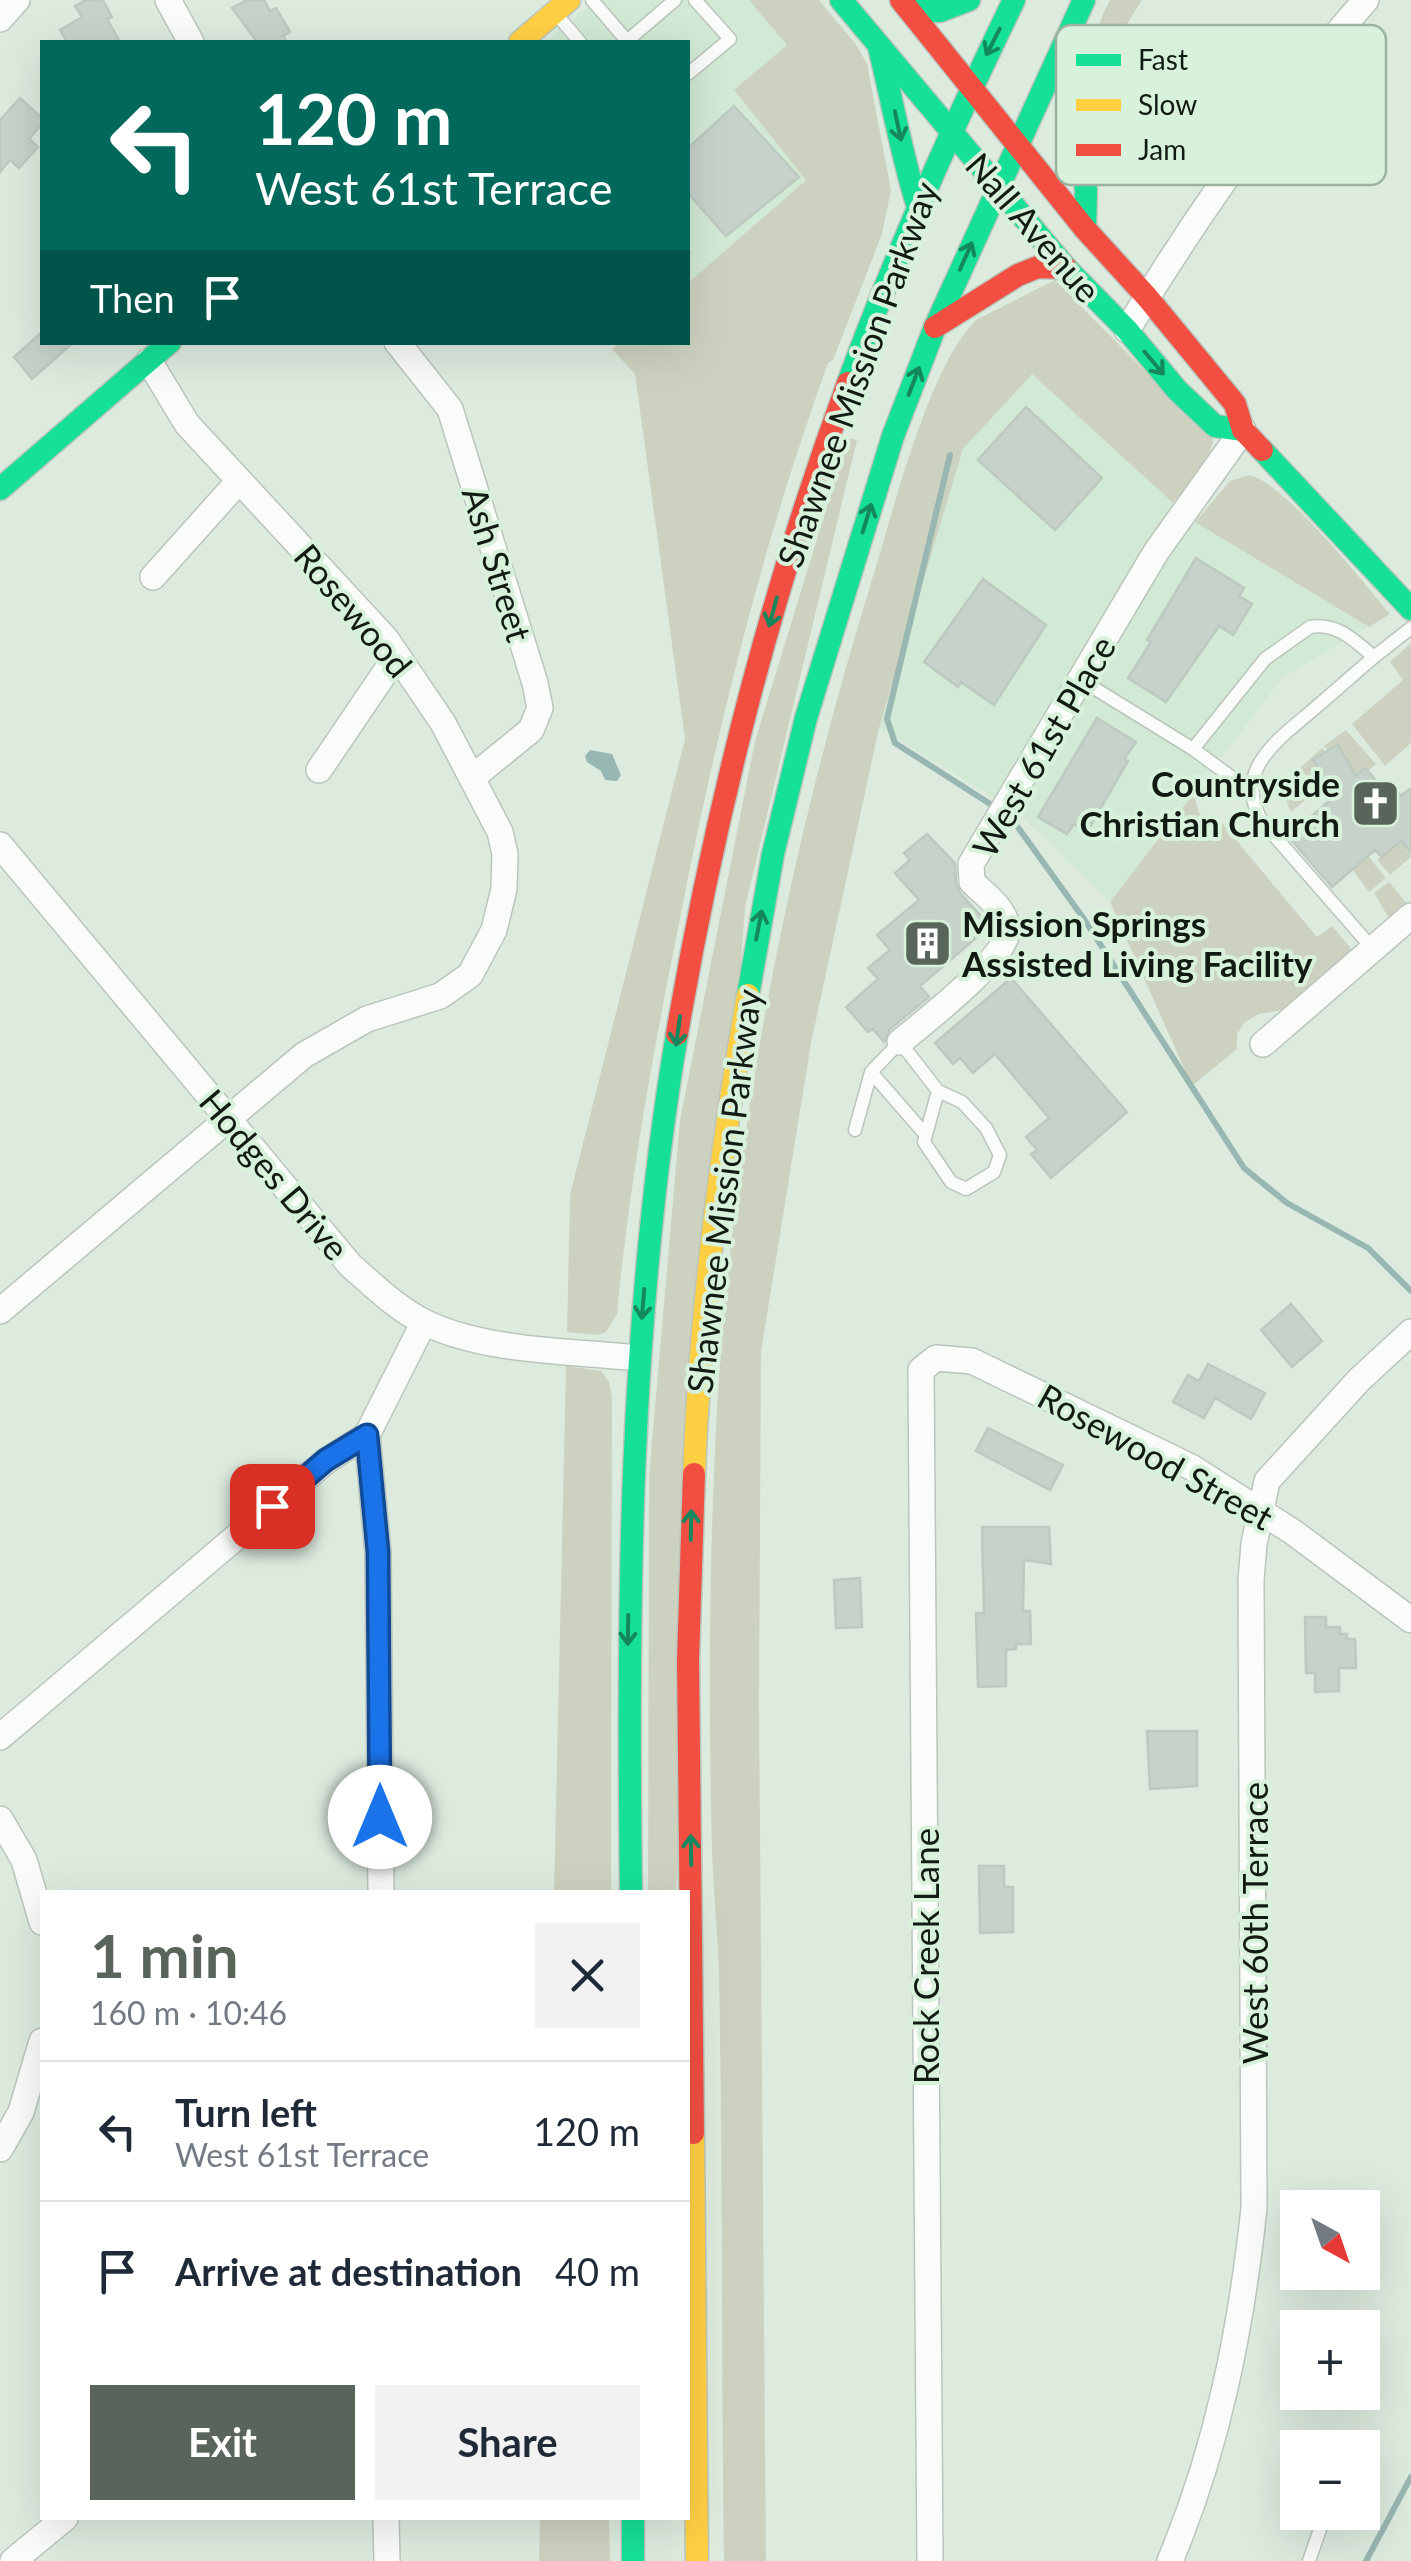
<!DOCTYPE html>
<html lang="en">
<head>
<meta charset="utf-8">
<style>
	:root { --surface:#fff; --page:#f2f2f3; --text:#1f2937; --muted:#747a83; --line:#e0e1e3; --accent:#59645a }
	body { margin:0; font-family:Lato,sans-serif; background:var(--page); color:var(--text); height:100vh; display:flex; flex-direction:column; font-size:38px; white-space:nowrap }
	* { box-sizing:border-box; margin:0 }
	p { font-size:32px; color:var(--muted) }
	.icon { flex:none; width:55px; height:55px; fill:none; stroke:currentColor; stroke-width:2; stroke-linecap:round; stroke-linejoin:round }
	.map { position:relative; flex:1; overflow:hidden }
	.drawer { position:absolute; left:40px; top:1890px; width:650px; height:630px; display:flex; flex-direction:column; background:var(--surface); border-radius:0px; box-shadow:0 10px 40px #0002 }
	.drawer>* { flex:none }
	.guide { position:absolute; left:40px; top:40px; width:650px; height:305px; border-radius:0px; box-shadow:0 10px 40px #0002; background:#00695c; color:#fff; overflow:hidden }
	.needle { width:65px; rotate:140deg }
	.buttons { position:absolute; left:1280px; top:2190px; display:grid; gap:20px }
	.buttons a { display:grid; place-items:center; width:100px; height:100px; border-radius:0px; background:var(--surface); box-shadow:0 10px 40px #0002; font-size:50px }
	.pin { position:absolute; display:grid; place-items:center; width:85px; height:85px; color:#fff; margin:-42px; border-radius:20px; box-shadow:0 5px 15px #0006 }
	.me { position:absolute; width:110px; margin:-55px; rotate:0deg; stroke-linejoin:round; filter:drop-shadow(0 0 8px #0008) }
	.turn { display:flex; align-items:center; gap:35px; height:210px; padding:0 50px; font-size:45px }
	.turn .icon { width:130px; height:130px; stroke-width:2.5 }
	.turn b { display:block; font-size:70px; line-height:85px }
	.then { display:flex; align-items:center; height:95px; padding:0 50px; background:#0003; gap:20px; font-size:38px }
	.round { display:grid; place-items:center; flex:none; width:105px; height:105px; border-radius:0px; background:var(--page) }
	.head { display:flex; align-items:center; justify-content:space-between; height:170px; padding:0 50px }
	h1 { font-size:60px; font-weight:700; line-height:75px; color:var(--accent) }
	.button { display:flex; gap:20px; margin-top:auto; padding:20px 50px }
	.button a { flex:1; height:115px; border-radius:0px; background:var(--accent); color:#fff; font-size:40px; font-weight:700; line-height:115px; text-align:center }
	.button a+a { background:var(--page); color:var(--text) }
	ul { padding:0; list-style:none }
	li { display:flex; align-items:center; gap:30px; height:140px; padding:0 50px; border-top:2px solid var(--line) }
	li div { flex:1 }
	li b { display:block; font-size:38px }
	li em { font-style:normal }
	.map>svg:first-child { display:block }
	.built { fill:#d1e9d5 }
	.green { fill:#cdd2c0 }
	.water { fill:#98b6b2 }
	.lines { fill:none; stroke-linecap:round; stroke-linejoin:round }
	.stream { stroke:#98b6b2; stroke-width:6 }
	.building { fill:#c6d2ca; stroke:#bdc9c1; stroke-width:2.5 }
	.lane-casing { stroke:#bac5bc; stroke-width:15 }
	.street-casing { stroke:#bac5bc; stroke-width:28 }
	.fast-casing { stroke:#bac5bc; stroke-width:25 }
	.slow-casing { stroke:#bac5bc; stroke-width:25 }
	.jam-casing { stroke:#bac5bc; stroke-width:25 }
	.lane { stroke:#fafcfa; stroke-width:12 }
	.street { stroke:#fafcfa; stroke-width:25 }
	.fast { stroke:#16e098; stroke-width:22 }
	.slow { stroke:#ffcf43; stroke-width:22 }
	.jam { stroke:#f24e42; stroke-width:22 }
	.oneway { stroke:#14875c }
	.route-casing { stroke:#114b97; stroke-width:25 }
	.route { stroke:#1a73e8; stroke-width:18 }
	.labels { text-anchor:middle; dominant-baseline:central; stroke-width:8; stroke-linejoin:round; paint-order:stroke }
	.street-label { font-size:35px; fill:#121b13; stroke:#d7f1db }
	.poi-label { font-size:35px; font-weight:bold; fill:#121b13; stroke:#d7f1db; text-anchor:end }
	.key { fill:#d7f1db; stroke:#9cb19f; stroke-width:2.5 }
	.key-label { font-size:28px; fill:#121b13 }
</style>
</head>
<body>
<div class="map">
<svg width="1411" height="2561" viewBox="0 0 1411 2561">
	<rect width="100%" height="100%" fill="#ddebdf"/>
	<path class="built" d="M596 0H749L787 45 734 91 807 180 688 283V42H546Z
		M1032 373 1173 503 994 798 879 727 963 448Z
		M1195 522 1369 627 1283 677 1110 902 1018 812 1033 777 1167 558Z"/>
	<path class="green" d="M749 0H819L857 46 867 64 891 190 882 234 833 360 828 363C760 551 715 738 677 933 652 1059 629 1186 617 1314L606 1332 599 1335 567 1332 570 1195 685 739 635 374 612 349 619 343 688 342V283L806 180 734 90 787 45Z
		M1110 0H1142L1114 45 1098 100 1083 102C1084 65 1093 33 1110 0Z
		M1055 280 1213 440C1210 465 1188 484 1173 503L1032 374 963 449 879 728 811 1043 761 1352 759 1705 766 2561H724C721 2366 723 2171 719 1976 718 1934 713 1892 712 1850 708 1698 709 1544 718 1392 736 1117 790 846 871 583 893 513 927 369 976 320Z
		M848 438 857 440 745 907 676 1892H648L649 1476 680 1120 755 741Z
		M1249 475C1285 483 1363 582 1390 614L1369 627 1195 522 1230 481Z
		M1411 643V743L1385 766 1352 724 1403 680 1390 662Z
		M1346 730 1376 764 1368 771 1365 768 1356 776 1338 745 1328 751 1324 746Z
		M1322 748 1326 752 1313 760 1342 811 1338 814 1300 768Z
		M1295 772 1314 793 1291 812C1284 798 1280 781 1295 772Z
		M1203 781 1200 794 1195 799 1199 812 1212 830 1221 822 1317 937 1332 926 1353 951 1282 1010 1259 1014 1245 1022 1237 1034V1049L1192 1086 1110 902Z
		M1401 841 1411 857 1390 875 1377 860Z
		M1368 856 1386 878 1369 892 1352 869Z
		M1389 882 1408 905 1390 920 1374 893Z
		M566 1366 601 1371 609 1382 612 1397 611 1892H554Z
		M540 2518H609L610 2561H539Z"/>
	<path class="water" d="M590 750 612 754 621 775 617 781 605 780 601 771 587 762 585 756Z"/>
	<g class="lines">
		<path class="stream" d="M950 455 887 719 895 743 998 809
			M1009 815 1084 919 1244 1168 1287 1203 1368 1248 1411 1291
			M1366 2561 1411 2477"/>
	</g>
	<path class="building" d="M86 0H103L112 17 107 19 120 42H67L60 30 82 17 75 6Z
		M247 0H264L270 11 276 8 290 32 283 36 287 42H257L232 8Z
		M20 98 42 118V124L29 139 38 147 19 168 10 160 0 172V120Z
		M734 106 799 177 726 236 688 193V148Z
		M42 332V342H74L32 379 14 357Z
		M1026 407 1102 478 1055 530 978 460Z
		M1196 558 1244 588 1239 596 1252 604 1233 635 1219 626 1166 702 1128 678 1151 642 1147 640Z
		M983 579 1046 625 994 705 961 682 958 687 924 662Z
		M1097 718 1136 742 1124 759 1128 761 1087 832 1074 824 1067 834 1038 817Z
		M1338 745 1356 776 1365 768 1388 794 1395 788 1401 796 1411 788V853L1401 841 1382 857 1375 850 1332 887 1288 836 1334 797 1313 759Z
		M927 834 955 863 956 883 960 893 990 926 920 986 929 997 890 1029 884 1042 873 1029 868 1032 846 1007 878 979 868 968 890 950 877 935 919 900 895 873 910 860 904 853Z
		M1011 978 1127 1112 1051 1178 1031 1154 1037 1150 1026 1137 1049 1118 995 1054 973 1073 960 1058 953 1064 935 1043Z
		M1291 1304 1322 1341 1292 1367 1261 1330Z
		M1208 1364 1265 1393 1251 1419 1215 1398 1204 1418 1173 1402 1188 1375 1199 1381Z
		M988 1428 1063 1465 1050 1490 976 1451Z
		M982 1527H1049L1051 1564 1024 1560 1023 1611H1030L1031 1644H1016V1649L1006 1650V1686L978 1687 976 1613H984Z
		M860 1578 862 1627 836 1628 834 1580Z
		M1305 1617H1326V1627H1340V1634H1347V1639H1355L1356 1668H1339V1691L1315 1692V1673H1306Z
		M1147 1731H1197V1786L1150 1789Z
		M979 1866H1004V1887H1013V1932L980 1933Z"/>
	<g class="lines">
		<defs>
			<path id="lane" d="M592 0 628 42
				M557 15 580 42
				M627 41 675 0
				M688 74 730 39 695 0
				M1081 680 1193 749 1265 659 1310 627C1337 622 1355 641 1374 657L1411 628
				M1193 749 1253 793
				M1373 949 1264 824C1229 772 1279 739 1314 709 1334 692 1354 674 1374 657
				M871 1072 925 1134
				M855 1130 871 1072 900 1042 938 1091 962 1102 986 1128 1000 1155 994 1172 966 1189 951 1182 924 1142 938 1091
				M1309 2561 1326 2512"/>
			<path id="street" d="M168 0 191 42
				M0 19 17 0
				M1127 330C1198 213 1275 102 1366 0
				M397 342 450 409 535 683 540 708 531 730 473 777
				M153 577 238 482
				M319 770 397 655
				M0 845 350 1265C373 1285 396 1308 424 1322 484 1352 572 1351 638 1358
				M900 1042C922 1024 1007 958 1007 931 1008 910 985 895 972 882L971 864 1156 552 1243 430
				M1263 1044 1411 916
				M0 1311 304 1055 367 1019 440 996 470 975 494 930 504 889 505 854 500 832 443 723 386 639 187 424 149 361
				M367 1435 378 1553 381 1892
				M0 1737 326 1461 367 1435 424 1322
				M0 1819 24 1860 42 1922
				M0 2149 21 2112 42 2041
				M386 2518 387 2561
				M13 2561 65 2518
				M930 2561 921 1370 936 1358 972 1361 1191 1467 1293 1532 1411 1620
				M1170 2561C1218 2447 1241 2330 1254 2208L1251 1580 1254 1544 1267 1481 1359 1380 1411 1332"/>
			<path id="fast" d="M841 0 1066 268 1127 330 1177 390 1215 426 1243 430
				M910 11H940L969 0
				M1066 39 1086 190 1085 229
				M879 47C892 99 901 153 917 204
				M848 383C896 252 953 126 1014 0
				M1262 450 1411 609
				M0 489 170 342
				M748 995 773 854 806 718 893 436 935 327 1084 0
				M631 1892C627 1605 629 1318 677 1034
				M633 2518V2561"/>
			<path id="slow" d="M520 42 569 0
				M694 1474C700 1312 720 1154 748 995
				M693 2133 697 2561"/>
			<path id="jam" d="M901 0 1085 229 1147 297 1235 404 1243 430 1262 450
				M935 327 1018 275 1038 267 1066 268
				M677 1034C715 812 770 594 848 383
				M693 2133 688 1660 694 1474"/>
		</defs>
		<use href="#lane" class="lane-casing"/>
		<use href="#street" class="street-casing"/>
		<use href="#fast" class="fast-casing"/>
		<use href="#slow" class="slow-casing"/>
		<use href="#jam" class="jam-casing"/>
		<use href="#lane" class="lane"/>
		<use href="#street" class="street"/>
		<use href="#fast" class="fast"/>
		<use href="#slow" class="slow"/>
		<use href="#jam" class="jam"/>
	</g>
	<defs><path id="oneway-shaft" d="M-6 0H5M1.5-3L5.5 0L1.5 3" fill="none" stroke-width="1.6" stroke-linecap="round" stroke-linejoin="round" transform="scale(2.5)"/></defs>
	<g class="oneway">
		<use href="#oneway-shaft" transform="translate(993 42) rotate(117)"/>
		<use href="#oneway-shaft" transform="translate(898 126) rotate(78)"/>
		<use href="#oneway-shaft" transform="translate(966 256) rotate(-66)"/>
		<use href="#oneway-shaft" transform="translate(1154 363) rotate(50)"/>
		<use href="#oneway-shaft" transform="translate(914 381) rotate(-69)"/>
		<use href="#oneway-shaft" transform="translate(867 518) rotate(-73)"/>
		<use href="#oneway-shaft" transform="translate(773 612) rotate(105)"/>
		<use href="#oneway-shaft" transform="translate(759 925) rotate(-79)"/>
		<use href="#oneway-shaft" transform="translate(678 1031) rotate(98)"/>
		<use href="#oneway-shaft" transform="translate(643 1304) rotate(95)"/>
		<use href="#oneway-shaft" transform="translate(691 1525) rotate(-89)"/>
		<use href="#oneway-shaft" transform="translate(628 1630) rotate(91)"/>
		<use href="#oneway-shaft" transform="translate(691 1850) rotate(-91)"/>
	</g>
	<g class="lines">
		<defs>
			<path id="route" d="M272 1506 326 1460 367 1435 378 1552 380 1817"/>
		</defs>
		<use href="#route" class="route-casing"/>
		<use href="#route" class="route"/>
	</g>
	<defs>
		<symbol id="church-square" viewBox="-11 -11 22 22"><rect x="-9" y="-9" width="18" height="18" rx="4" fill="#59645a" stroke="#d7f1db"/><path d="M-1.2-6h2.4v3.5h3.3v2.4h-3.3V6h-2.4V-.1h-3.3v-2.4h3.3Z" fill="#fff"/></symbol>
		<symbol id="building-square" viewBox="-11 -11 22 22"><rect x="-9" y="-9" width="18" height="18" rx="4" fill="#59645a" stroke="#d7f1db"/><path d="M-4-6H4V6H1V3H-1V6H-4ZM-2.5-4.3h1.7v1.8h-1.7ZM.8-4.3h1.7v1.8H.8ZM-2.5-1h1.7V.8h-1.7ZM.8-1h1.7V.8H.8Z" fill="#fff"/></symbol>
	</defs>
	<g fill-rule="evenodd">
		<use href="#church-square" x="1348" y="776" width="55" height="55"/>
		<use href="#building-square" x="900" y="916" width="55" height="55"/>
	</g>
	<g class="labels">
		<g class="street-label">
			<text transform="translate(1034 227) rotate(49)">Nall Avenue</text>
			<text transform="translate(857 374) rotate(-70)">Shawnee Mission Parkway</text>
			<text transform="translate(498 564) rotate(73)">Ash Street</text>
			<text transform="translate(354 610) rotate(50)">Rosewood</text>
			<text transform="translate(1043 746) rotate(-60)">West 61st Place</text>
			<text transform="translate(275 1174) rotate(50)">Hodges Drive</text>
			<text transform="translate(723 1191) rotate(-83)">Shawnee Mission Parkway</text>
			<text transform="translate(1156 1456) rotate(29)">Rosewood Street</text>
			<text transform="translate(1254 1923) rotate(-90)">West 60th Terrace</text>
			<text transform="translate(925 1956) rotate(-90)">Rock Creek Lane</text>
		</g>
		<g class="poi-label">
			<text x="1340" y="783">Countryside<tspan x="1340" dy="40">Christian Church</tspan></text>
			<text x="962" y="923" text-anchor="start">Mission Springs<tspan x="962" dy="40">Assisted Living Facility</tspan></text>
		</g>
	</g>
	<rect x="1056" y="25" width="330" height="160" rx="15" class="key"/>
	<rect x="1076" y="54" width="45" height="12" fill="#16e098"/>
	<rect x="1076" y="99" width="45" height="12" fill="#ffcf43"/>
	<rect x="1076" y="144" width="45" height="12" fill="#f24e42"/>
	<g class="key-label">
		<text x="1138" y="70">Fast</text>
		<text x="1138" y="115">Slow</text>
		<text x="1138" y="160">Jam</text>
	</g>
</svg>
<div class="buttons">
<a><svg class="needle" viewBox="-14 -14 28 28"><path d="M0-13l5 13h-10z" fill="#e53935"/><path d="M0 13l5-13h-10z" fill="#747a83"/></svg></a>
<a>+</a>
<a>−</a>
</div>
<div class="pin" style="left:272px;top:1506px;background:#d93025"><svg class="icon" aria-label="arrive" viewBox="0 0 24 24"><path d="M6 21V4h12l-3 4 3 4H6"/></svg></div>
<svg class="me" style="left:380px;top:1817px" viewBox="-20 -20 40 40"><circle r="19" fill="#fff"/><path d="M0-13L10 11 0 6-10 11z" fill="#1a73e8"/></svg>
<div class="guide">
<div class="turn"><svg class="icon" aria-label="left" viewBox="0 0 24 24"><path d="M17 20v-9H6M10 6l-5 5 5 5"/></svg><div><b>120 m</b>West 61st Terrace</div></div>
<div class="then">Then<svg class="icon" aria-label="arrive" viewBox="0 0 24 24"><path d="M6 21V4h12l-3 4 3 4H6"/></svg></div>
</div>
<section class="drawer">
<div class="head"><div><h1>1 min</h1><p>160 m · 10:46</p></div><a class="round"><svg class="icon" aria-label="close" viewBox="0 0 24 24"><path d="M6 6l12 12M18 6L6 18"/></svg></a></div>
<ul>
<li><svg class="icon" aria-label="left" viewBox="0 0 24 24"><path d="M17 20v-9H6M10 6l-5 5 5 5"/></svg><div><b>Turn left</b><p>West 61st Terrace</p></div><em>120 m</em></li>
<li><svg class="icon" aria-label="arrive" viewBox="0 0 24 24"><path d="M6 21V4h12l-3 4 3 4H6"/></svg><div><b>Arrive at destination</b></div><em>40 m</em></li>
</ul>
<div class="button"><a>Exit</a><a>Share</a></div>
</section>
</div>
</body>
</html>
